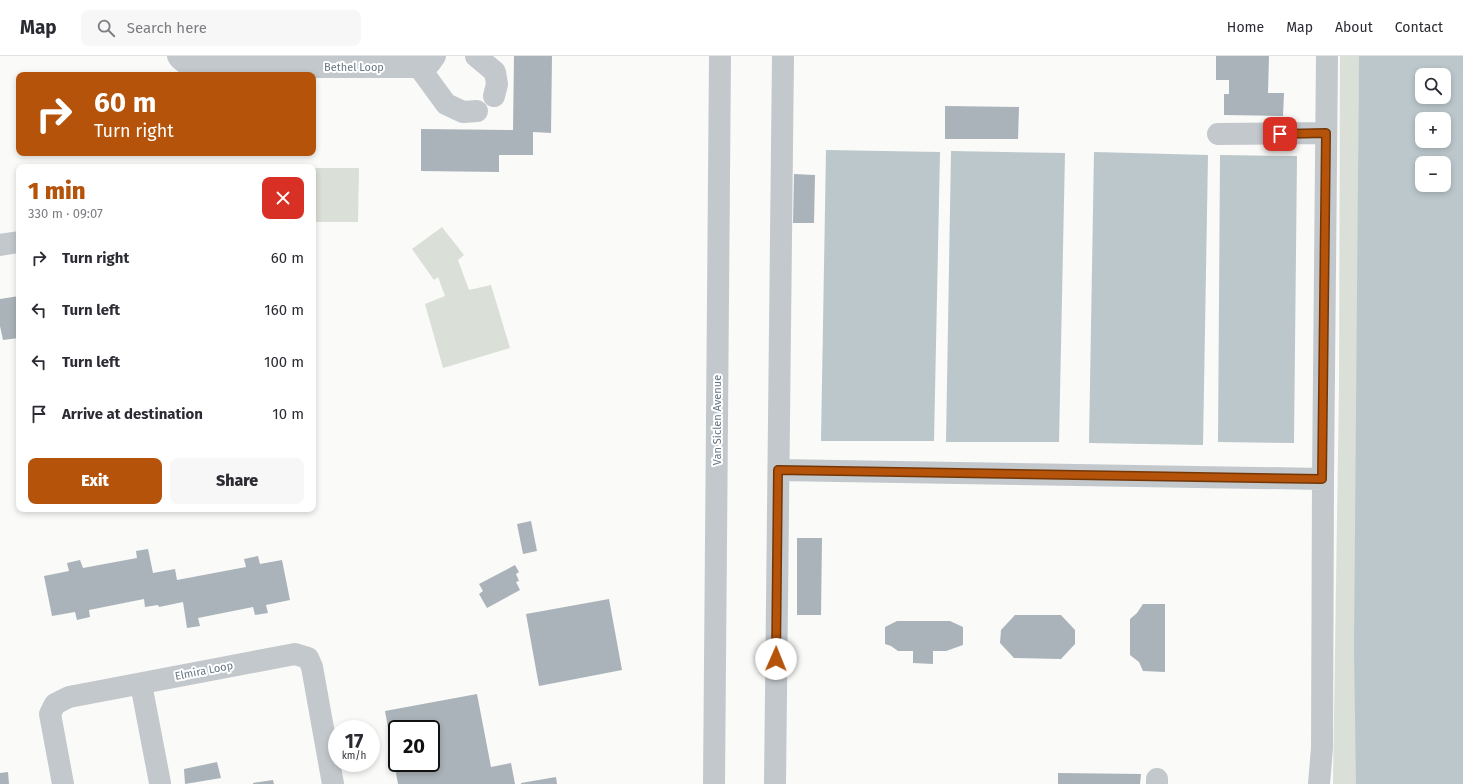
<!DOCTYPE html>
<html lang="en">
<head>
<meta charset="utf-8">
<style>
	:root { --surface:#fff; --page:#f7f7f7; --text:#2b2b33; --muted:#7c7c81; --line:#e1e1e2; --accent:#b45309 }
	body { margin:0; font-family:"Fira Sans",sans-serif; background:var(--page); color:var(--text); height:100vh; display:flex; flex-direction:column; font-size:15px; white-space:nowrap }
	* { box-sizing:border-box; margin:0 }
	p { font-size:13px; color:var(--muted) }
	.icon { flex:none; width:22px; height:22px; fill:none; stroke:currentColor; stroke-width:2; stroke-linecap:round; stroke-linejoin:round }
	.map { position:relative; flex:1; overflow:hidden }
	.details { position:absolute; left:16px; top:108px; width:300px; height:348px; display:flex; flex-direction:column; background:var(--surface); border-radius:8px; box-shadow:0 2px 6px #0003 }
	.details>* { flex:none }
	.top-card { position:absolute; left:16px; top:16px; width:300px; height:84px; border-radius:8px; box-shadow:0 2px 6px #0003; background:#b45309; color:#fff; overflow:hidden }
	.controls { position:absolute; left:1415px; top:12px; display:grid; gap:8px }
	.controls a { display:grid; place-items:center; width:36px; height:36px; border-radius:8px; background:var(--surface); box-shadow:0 2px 6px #0003; font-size:20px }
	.speed { position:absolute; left:328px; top:664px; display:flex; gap:8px; font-size:20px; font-weight:700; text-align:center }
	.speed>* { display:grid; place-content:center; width:52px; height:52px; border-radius:50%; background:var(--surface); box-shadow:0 2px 6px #0003; line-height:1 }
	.speed small { font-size:10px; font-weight:400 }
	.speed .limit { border:2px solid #111; border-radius:6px; background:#fff; color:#111 }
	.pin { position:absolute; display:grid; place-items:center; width:34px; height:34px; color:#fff; margin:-17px; border-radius:8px; box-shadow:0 2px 6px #0006 }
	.me { position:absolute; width:44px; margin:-22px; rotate:1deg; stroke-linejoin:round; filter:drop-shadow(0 0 3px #0008) }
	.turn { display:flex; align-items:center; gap:14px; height:84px; padding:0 12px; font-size:18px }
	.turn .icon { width:52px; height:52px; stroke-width:2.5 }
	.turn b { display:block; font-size:28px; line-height:34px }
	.round { display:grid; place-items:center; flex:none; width:42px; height:42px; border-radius:8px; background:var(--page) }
	.overview { display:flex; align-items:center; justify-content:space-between; height:68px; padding:0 12px }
	h1 { font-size:24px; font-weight:800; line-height:30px; color:var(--accent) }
	.primary-button { display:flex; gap:8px; margin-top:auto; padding:8px 12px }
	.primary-button a { flex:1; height:46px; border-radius:8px; background:var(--accent); color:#fff; font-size:16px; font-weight:800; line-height:46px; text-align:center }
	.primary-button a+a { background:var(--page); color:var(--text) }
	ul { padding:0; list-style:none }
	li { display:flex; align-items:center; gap:12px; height:52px; padding:0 12px }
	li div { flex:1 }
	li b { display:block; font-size:15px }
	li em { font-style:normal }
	header { display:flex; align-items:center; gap:24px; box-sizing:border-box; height:56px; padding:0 20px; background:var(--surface); border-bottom:1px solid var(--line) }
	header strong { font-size:19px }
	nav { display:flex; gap:22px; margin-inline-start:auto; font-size:14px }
	.search { width:280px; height:36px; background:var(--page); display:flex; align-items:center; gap:10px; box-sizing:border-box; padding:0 14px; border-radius:8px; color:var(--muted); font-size:15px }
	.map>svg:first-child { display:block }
	.green { fill:#dadfd7 }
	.water { fill:#bbc7cb; fill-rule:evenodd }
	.building { fill:#aab3b9; fill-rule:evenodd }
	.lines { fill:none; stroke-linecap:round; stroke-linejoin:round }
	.minor { stroke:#c3c8cc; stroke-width:22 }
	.route-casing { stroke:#753606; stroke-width:10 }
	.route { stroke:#b45309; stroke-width:7 }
	.labels { text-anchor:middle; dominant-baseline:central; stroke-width:4; stroke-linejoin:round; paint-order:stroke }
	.street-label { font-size:11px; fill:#657683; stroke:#fff }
</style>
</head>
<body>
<header>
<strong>Map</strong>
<div class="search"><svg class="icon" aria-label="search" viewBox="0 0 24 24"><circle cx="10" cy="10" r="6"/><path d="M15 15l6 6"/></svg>Search here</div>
<nav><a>Home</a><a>Map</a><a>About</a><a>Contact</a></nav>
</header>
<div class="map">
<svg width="1463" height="728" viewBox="0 0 1463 728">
	<rect width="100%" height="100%" fill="#fafaf8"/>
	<path class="green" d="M1340 0H1359L1356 728H1333L1339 331Z
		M313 112H359L358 166H313Z
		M442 171 464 199 458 204 469 234 491 229 510 292 443 312 425 248 445 240 438 221 434 224 412 193Z"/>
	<path class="water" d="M1359 0H1463V728H1356L1354 593ZM1422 19H1444V41H1422ZM1422 63H1444V85H1422ZM1422 107H1444V129H1422Z
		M826 94 940 96 934 385H821Z
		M951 95 1065 97 1059 386H946Z
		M1094 96 1208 99 1203 389 1089 387Z
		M1220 99 1297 100 1294 387 1218 386Z"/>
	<path class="building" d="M514 0H552L551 77 533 76V99H499V116L421 115V73L513 74Z
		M1216 0H1269L1268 37H1284L1283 60 1224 59V38H1229V24H1216Z
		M945 50 1019 51 1018 83H945Z
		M794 118 815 119 814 167H793Z
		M19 240V282L3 284 0 270V243Z
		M531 465 537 495 523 498 517 468Z
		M797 482H822L821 559H797Z
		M148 493 153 517 175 513 177 524 246 511 244 503 258 500 260 508 282 504 290 544 266 549 268 557 255 559 253 551 198 562 200 570 187 572 183 546 159 551 158 549 145 551 144 543 89 554 90 561 77 564 75 556 52 560 44 520 69 515 67 507 80 504 83 512 137 502 136 495Z
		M515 509 519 516 516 518 519 525 516 526 520 534 487 552 479 538 483 535 479 528Z
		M609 543 622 614 539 630 526 558Z
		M1143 548H1165V616L1143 615 1139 606 1130 599V563L1137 557Z
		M1015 559H1061L1075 574V588L1061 603 1014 602 1000 587 1001 574Z
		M897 565H950L963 571V589L946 595H933V608L913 607V595H898L891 590 885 588V571Z
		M477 638 491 711 511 707 515 728H398L385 655ZM397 673H431V707H397Z
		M217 706 221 722 185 728 184 713Z
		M8 716 9 728H0V717Z
		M1058 717 1141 718 1140 728H1058Z
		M556 721 557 728H521V727Z
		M273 724 274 728H253V727Z"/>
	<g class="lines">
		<path class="minor" d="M178 0 180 3 190 11H419L430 7 435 0
			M476 0 495 16 497 28 494 40
			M419 11 446 48 463 56 477 55
			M1218 78 1326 77
			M0 189 19 186
			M779 414 1323 423
			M141 628 160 727
			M63 728 50 658 55 648 69 641 295 598 308 602 312 611 333 728
			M714 728 720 0
			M775 728 783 0
			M1157 728V723
			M1319 728 1322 692 1323 423 1327 0"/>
	</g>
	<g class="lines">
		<defs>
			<path id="route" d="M776 603 778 414 1322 423 1326 77 1280 78"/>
		</defs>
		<use href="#route" class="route-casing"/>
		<use href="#route" class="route"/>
	</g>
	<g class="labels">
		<g class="street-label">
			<text x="354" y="11">Bethel Loop</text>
			<text transform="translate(717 364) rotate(-90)">Van Siclen Avenue</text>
			<text transform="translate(204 615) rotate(-11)">Elmira Loop</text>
		</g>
	</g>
</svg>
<div class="controls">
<a><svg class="icon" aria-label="search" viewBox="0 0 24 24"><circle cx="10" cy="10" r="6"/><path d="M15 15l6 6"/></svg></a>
<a>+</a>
<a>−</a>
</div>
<div class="speed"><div>17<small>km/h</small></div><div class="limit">20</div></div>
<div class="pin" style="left:1280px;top:78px;background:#d93025"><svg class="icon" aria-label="arrive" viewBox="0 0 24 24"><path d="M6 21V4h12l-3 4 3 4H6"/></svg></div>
<svg class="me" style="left:776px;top:603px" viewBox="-20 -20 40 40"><circle r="19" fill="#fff"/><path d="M0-13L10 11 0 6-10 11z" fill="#b45309"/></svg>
<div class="top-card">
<div class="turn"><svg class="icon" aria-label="right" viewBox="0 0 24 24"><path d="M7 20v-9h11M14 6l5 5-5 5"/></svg><div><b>60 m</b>Turn right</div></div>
</div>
<section class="details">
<div class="overview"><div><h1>1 min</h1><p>330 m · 09:07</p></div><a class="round" style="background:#d93025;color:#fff"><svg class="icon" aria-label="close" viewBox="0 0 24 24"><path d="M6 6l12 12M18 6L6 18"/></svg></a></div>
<ul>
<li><svg class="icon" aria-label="right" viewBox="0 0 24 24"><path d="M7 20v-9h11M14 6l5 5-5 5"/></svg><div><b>Turn right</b></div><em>60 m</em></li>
<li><svg class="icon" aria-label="left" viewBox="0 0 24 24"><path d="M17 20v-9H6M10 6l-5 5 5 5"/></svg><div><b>Turn left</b></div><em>160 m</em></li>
<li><svg class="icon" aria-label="left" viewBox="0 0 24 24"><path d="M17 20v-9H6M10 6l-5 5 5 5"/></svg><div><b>Turn left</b></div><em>100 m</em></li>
<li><svg class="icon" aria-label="arrive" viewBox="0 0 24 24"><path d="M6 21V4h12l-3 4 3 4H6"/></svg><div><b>Arrive at destination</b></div><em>10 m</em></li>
</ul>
<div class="primary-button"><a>Exit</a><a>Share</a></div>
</section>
</div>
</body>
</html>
